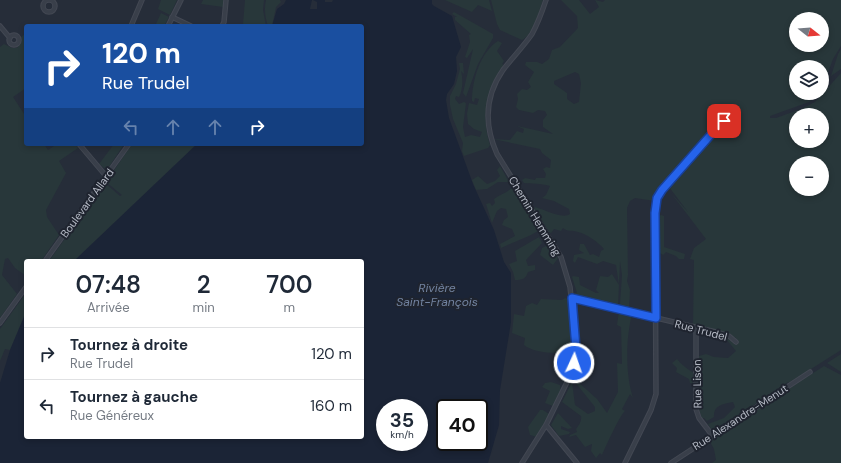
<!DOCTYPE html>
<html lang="fr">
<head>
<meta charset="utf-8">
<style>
	:root { --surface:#fff; --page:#f6f6f7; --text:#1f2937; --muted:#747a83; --line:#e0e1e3 }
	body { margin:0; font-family:"DM Sans",sans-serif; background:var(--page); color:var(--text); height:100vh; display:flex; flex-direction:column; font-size:15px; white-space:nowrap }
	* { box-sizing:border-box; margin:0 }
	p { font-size:13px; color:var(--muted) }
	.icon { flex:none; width:22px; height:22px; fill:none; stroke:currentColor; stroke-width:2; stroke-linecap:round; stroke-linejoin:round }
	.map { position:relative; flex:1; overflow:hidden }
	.sheet { position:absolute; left:24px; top:259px; width:340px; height:180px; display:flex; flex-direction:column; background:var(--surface); border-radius:4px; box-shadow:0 2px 6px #0003 }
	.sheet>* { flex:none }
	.guide { position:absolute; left:24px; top:24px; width:340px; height:122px; border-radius:4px; box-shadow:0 2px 6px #0003; background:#1a4fa0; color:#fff; overflow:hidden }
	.needle { width:26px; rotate:107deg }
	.tools { position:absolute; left:789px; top:12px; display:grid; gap:8px }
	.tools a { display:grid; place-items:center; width:40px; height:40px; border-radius:50%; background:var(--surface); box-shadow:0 2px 6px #0003; font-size:20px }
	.speed { position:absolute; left:376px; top:399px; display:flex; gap:8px; font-size:20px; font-weight:700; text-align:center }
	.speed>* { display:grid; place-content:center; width:52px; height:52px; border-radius:50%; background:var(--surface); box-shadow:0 2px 6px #0003; line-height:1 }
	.speed small { font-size:10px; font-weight:400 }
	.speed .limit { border:2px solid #111; border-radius:6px; background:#fff; color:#111 }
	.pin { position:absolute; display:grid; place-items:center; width:34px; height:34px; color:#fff; margin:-17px; border-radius:8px; box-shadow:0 2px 6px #0006 }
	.me { position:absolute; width:44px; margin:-22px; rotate:3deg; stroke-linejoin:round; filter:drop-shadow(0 0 3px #0008) }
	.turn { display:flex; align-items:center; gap:14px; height:84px; padding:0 12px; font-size:18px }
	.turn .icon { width:52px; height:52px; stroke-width:2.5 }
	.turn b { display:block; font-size:28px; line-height:34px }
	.lanes { display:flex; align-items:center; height:38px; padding:0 12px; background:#0003; justify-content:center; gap:20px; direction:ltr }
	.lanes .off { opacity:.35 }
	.eta { display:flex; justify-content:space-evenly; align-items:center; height:68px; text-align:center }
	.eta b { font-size:24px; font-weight:600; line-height:28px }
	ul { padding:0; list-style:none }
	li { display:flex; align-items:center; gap:12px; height:52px; padding:0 12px; border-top:1px solid var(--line) }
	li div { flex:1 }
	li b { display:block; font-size:15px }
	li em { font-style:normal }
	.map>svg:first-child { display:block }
	.green { fill:#28373a; fill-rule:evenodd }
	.water { fill:#1b2436; fill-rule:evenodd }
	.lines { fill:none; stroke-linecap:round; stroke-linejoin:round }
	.minor-casing { stroke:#434853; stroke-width:5.5 }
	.minor { stroke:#393f4a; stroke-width:3.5 }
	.route-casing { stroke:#184099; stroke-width:10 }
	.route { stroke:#2563eb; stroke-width:7 }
	.labels { text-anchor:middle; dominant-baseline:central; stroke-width:4; stroke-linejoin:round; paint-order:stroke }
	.street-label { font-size:11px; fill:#b5bac5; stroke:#1f242f }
	.water-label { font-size:12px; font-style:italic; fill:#7283a0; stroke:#1f242f }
</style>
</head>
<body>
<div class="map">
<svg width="841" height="463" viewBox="0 0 841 463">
	<rect width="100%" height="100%" fill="#262d39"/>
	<path class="green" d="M161 0H177L170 15 158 9Z
		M203 0H224L223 7 201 4Z
		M245 0H264L263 10 266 26H246L243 24Z
		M266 0H280L281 2 276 7 272 26H268C265 17 264 9 266 0Z
		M445 0H489L492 11 478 5 472 12Z
		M491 0H543C539 12 534 34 522 40L500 30 497 24Z
		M561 0H579L590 14 599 7 595 0 603 2 605 0H841V46L833 59 822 89V67H796V93H819L809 102 770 116V118H776L801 109 815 102 841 73V350L789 383 788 382 713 432 708 424 724 418 735 407 733 402C722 404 713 406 714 417L707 421 704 418 702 419 698 406 699 356 706 354 714 357 728 358 736 351 726 339 700 334V331L722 335 733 341 736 338 727 334 693 325 694 260 690 259 694 248 706 239 671 193 688 212 669 187 716 131 730 123 732 118 726 116 723 119 659 187 655 201 635 198 630 201 627 208 628 275 627 281 630 290 629 309 622 308 620 304 622 275 620 261 618 306 576 296 574 293H577L572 277 573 276 579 277 580 285 596 293H599L596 290 600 276 608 277 612 274 619 285 616 265 603 261 597 264 578 257 575 263 573 261 574 255 584 253 579 250 580 244H584L590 255 593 254 599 257 601 251 604 249C598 242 587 234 578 232 573 230 567 232 563 228L561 231 554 229 551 233 549 232 533 207C543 208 562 220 570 214L569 209 554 201 542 198 546 195 550 186C540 183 532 184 524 183L522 180 525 178 535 180 536 178H545L546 174 543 169 546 167 550 168 551 160 542 153 540 149 493 139 510 140 517 131 523 133 524 129 517 126 553 134 543 127V120L547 115 545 111 538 110 533 113 519 110 516 107 518 99 517 94 522 89 527 90 531 87 528 82 534 72 525 65 526 62H537L542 64 549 59 552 50 560 47 578 28 577 16ZM796 19H822V45H796ZM575 72 579 74 581 83 579 102 574 104 567 99V93L554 84V81ZM796 115H822V141H796ZM796 163H822V189H796Z
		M454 12 493 34V38L478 64 466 97 463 93 473 49 467 58 465 57 470 42 469 35 471 34 455 20V17H457L452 14Z
		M161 13 169 17 164 26H155Z
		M26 33V88L13 97 26 117V144H44L48 150 57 144H75L78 148 59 161 66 173 46 210 47 217 59 235 41 261H26V276L15 268 8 258 5 259 2 275 17 294 0 318V47L4 44 12 48H17L21 43V37Z
		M498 41 502 43 497 51 504 61 502 64 504 65C486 90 481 116 490 145L488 148 464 156 462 151 463 143 453 119 450 105V96L456 84 460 69 459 63H463L464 74 461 71C463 79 463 90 459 97L456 96 455 99 459 104 464 102 466 103 463 127 465 137 471 135 480 137 482 132 474 129 468 124 467 114 469 103 477 105 479 99 475 98 474 102 472 101C472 81 480 52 498 41Z
		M841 49V69L831 76 838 54Z
		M114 144H124L109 167 104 168 99 164Z
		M132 144H197L74 261H49L105 183 120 196 122 195 106 182Z
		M500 166 509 182H498L487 189 476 190 472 180 478 176 487 184 495 181 500 176 497 170Z
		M514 185 541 229C528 238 515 241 501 248L500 244 515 236 512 229 502 225 504 220 508 217 506 209 501 208 497 211 492 223 486 204 490 203 492 206 495 203 494 199C500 194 509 193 514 185Z
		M661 215 664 216V247L685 254 684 259H679L676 256 666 252 663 255 660 253 658 221 659 216Z
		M539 237 542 243 526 260 528 266 535 265V270L528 272C526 279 522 280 515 280L513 272 509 264 517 261 515 251Z
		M548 245 551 246 558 258 553 265 540 255 542 248Z
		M26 293V312L10 350 5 349 0 361V329Z
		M565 298 568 299 569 304 572 351C560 354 535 354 524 345L525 338 512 333 514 314 524 316 526 306 532 303 537 305 541 299 562 300Z
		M619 311 632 314C626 338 625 373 633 398L630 394 622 409 625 411C620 415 605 448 602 455L600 453 596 458 591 451 592 444 585 447 576 435 569 437 570 435 577 432 576 429C579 425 582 421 581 416L562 402 572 382 575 405 588 414 595 411V407L575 382 577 381 597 399 607 413 618 392 617 363 622 364 621 327 617 325Z
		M841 354V372L827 363Z
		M677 359C682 365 687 369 694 373L693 384 690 383 689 379 676 372 677 368 672 363Z
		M824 366 841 375V463H712L716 460 714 449 709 440Z
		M551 382 560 385V392L553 406 545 403 550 391 542 387 545 383Z
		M540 410H543L549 414 537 437 530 435 528 427Z
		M558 413 572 428 568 429 561 426V429L570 432 569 434 559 436 551 425Z"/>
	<path class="water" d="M286 0H312L310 9H317V2L313 0H325V2H332L333 0H432V4L434 6 452 16 461 47 456 57 457 71 454 84 447 94 446 100 449 118 473 184 494 230 504 262 511 273V322L500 390 499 425 488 463H0V383L10 350 26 312V437H362V261H74L197 144H362V26H272L277 9 284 4ZM385 408H419V442H385ZM445 408H479V442H445Z"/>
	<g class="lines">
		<defs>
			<path id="minor" d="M43 6a6 6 0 1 1 12 0a6 6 0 1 1-12 0Z
				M172 17 191 26
				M0 26 10 38
				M131 26 142 0
				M168 26 181 0
				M222 26 224 22 226 0
				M9 40a5 5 0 1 1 10 0a5 5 0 1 1-10 0Z
				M79 144 106 176
				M45 261 129 144
				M572 298 720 333 729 336 736 342
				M0 323 26 287
				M696 328V409L699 418 712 435
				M546 425 577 463
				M522 463 546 425 571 374 576 354 574 325 570 287 561 257 497 154C484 125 485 96 503 70 512 58 523 47 532 34 538 23 542 12 546 0
				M625 463 651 410 656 394 655 213 657 198 662 190 715 130 724 121
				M671 463 810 372"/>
		</defs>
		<use href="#minor" class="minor-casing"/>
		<use href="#minor" class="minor"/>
	</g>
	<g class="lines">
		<defs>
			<path id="route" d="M574 363 576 349 572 298 656 318 655 213 657 198 662 190 715 130 724 121"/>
		</defs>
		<use href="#route" class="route-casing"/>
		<use href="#route" class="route"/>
	</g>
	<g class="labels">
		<g class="street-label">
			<text transform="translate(87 203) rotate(-54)">Boulevard Allard</text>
			<text transform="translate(535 216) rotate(59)">Chemin Hemming</text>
			<text transform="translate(701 330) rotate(15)">Rue Trudel</text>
			<text transform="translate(697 384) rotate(-91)">Rue Lison</text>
			<text transform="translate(740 417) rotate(-33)">Rue Alexandre-Menut</text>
		</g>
		<g class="water-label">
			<text x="437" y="288">Rivière<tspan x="437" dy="14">Saint-François</tspan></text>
		</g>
	</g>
</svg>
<div class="tools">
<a><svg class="needle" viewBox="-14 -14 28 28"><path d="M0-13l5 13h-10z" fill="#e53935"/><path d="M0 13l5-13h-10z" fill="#747a83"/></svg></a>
<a><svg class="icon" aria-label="layers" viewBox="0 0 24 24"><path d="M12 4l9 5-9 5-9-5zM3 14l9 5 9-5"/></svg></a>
<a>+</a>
<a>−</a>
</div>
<div class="speed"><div>35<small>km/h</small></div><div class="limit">40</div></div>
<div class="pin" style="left:724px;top:121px;background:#d93025"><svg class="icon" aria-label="arrive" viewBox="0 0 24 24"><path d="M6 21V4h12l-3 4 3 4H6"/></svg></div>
<svg class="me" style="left:574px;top:363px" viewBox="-20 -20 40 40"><circle r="17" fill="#2563eb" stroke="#fff" stroke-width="3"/><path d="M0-11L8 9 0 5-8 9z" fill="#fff"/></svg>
<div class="guide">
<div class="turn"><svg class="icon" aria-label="right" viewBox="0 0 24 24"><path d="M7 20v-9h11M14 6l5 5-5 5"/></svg><div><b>120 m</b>Rue Trudel</div></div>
<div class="lanes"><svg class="icon off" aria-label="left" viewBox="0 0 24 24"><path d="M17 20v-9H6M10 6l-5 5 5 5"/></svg><svg class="icon off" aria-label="ahead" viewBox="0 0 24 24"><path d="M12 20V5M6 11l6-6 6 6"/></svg><svg class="icon off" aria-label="ahead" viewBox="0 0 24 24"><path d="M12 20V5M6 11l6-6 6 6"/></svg><svg class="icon" aria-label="right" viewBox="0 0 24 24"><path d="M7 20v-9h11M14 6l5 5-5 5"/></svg></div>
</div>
<section class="sheet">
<div class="eta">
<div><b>07:48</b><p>Arrivée</p></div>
<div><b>2</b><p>min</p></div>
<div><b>700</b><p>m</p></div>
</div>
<ul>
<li><svg class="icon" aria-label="right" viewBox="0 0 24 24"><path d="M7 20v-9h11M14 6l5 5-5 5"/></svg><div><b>Tournez à droite</b><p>Rue Trudel</p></div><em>120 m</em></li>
<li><svg class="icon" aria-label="left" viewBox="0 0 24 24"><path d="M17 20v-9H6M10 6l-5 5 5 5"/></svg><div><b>Tournez à gauche</b><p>Rue Généreux</p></div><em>160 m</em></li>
</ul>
</section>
</div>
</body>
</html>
